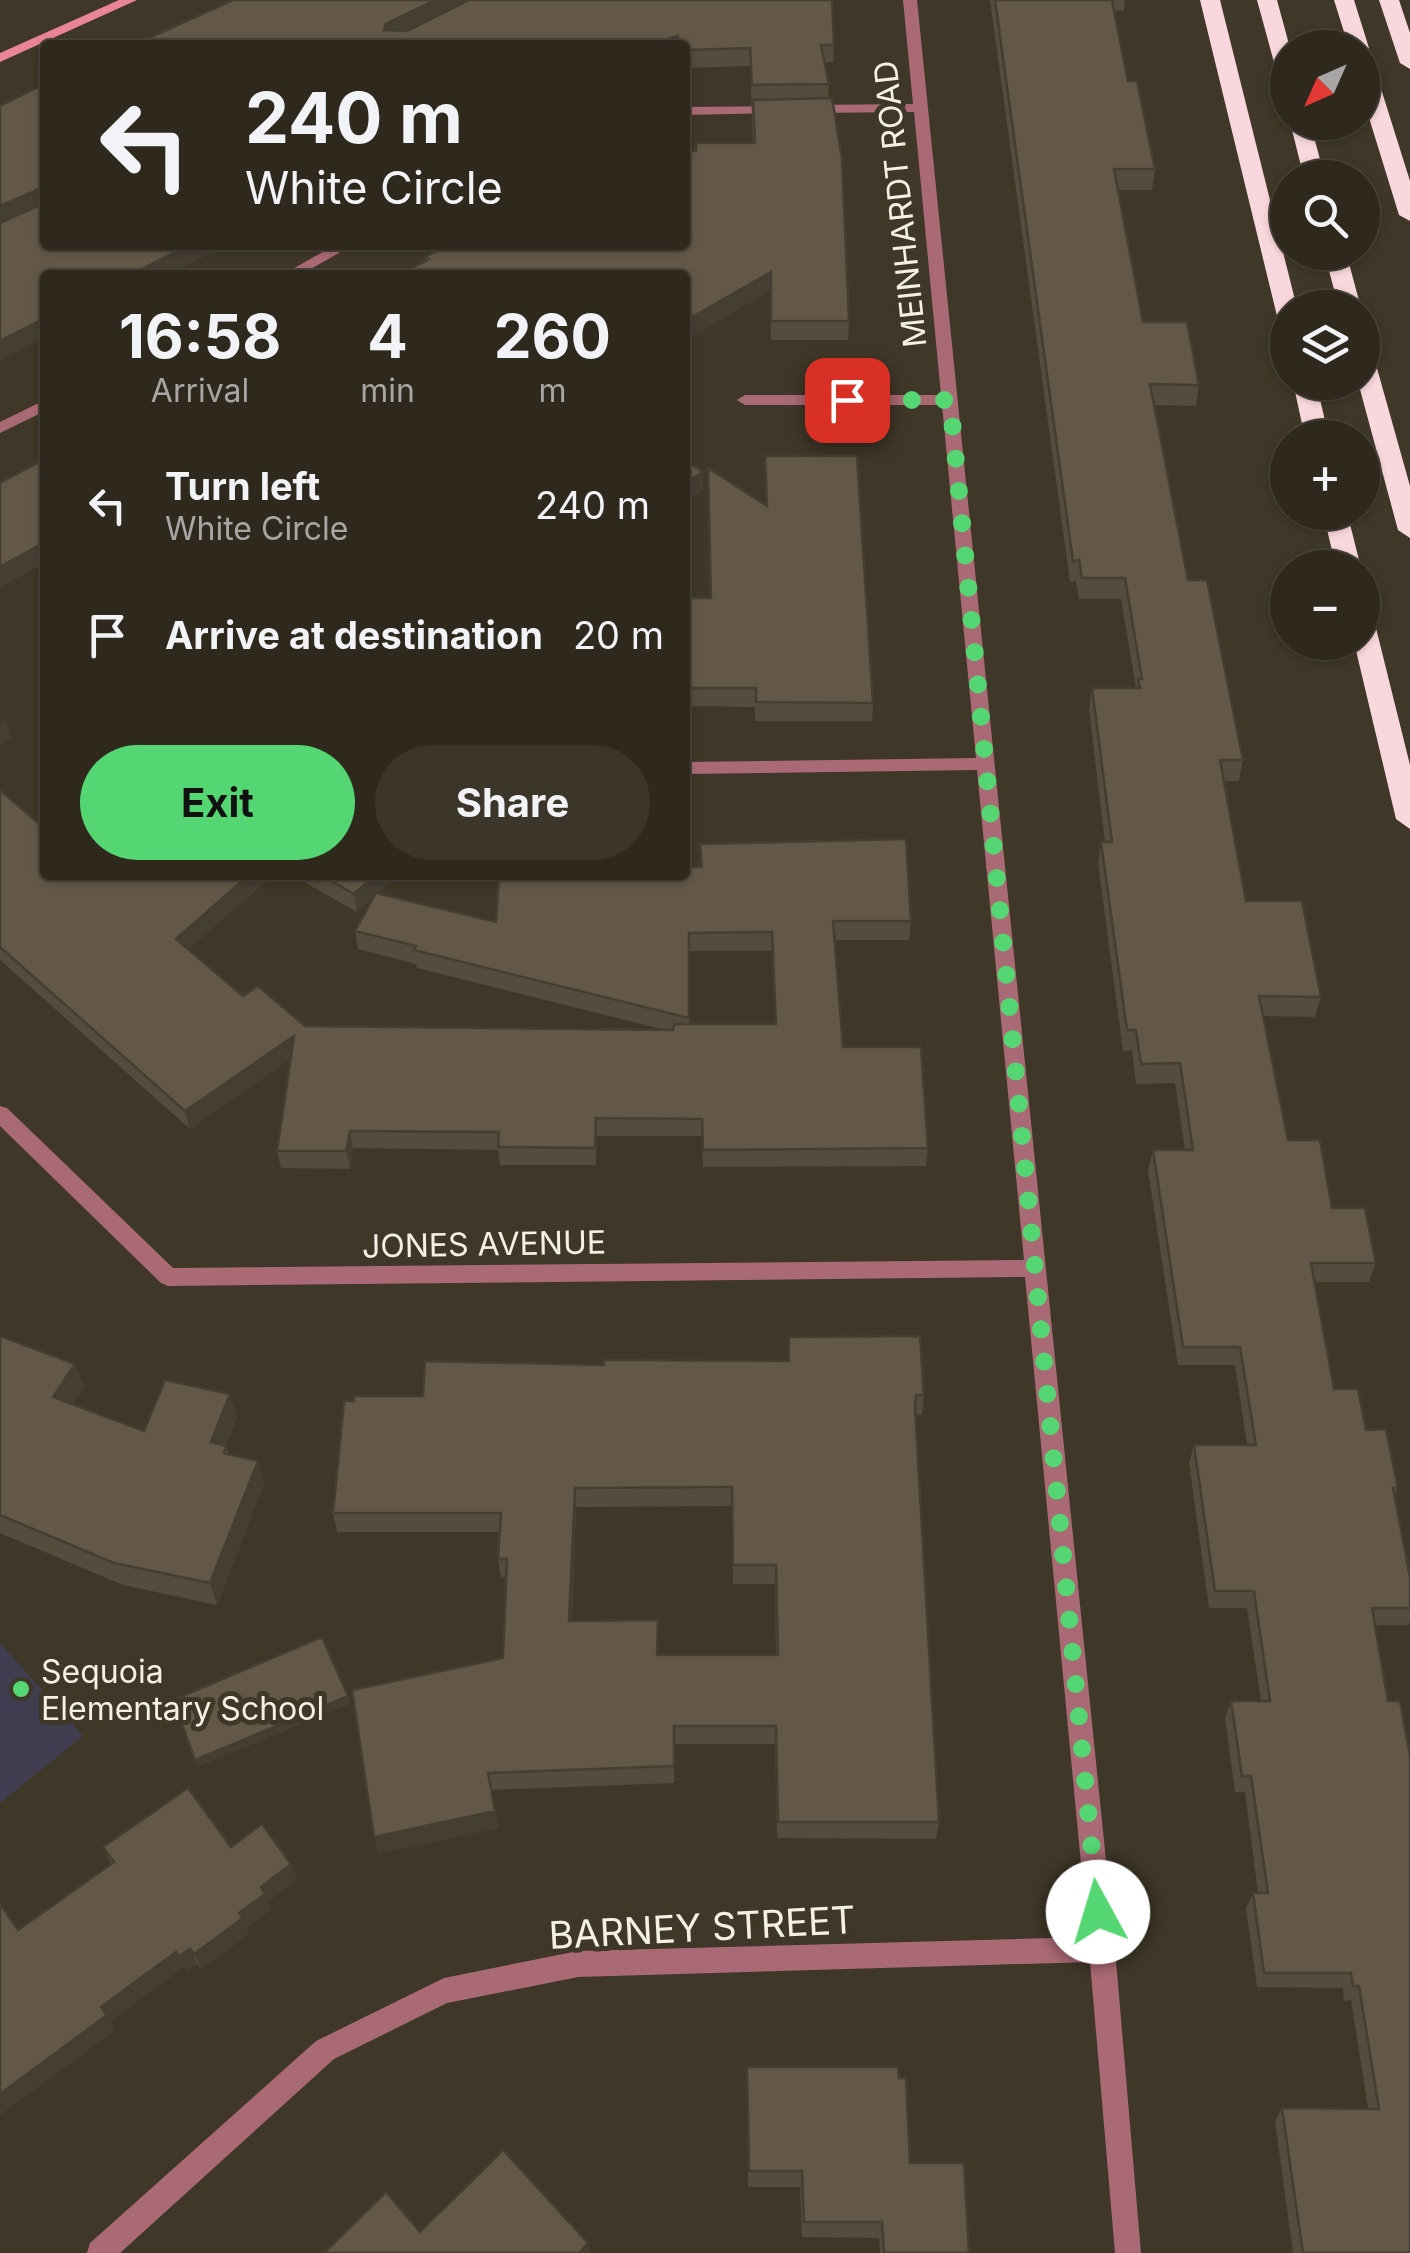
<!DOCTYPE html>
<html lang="en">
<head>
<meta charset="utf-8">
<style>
	:root { --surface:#2f291d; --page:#3b352a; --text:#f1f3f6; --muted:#a7a6a4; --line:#4a453b; --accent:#54d672 }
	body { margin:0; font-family:Inter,sans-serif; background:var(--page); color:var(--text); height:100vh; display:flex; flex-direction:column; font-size:38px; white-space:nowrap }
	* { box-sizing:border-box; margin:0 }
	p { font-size:32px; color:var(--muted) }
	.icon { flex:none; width:55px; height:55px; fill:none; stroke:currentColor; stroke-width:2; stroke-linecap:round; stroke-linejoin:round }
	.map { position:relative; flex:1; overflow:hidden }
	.drawer { position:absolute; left:40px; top:270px; width:650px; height:610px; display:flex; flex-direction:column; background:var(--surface); border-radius:10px; box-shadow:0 2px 8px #0004,0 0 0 2px var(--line) }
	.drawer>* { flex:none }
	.guide { position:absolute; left:40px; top:40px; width:650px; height:210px; border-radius:10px; box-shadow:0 2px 8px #0004,0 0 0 2px var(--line); background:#2f291d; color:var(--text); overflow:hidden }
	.needle { width:65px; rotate:225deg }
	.buttons { position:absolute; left:1270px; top:30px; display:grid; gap:20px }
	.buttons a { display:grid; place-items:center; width:110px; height:110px; border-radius:50%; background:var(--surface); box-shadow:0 2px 8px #0004,0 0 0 2px var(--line); font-size:50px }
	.pin { position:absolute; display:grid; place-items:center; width:85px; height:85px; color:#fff; margin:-42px; border-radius:20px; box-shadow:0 5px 15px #0006 }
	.me { position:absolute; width:110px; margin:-55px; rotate:354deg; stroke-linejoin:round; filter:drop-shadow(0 0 8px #0008) }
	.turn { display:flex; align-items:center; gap:35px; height:210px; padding:0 40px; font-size:45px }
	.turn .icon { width:130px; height:130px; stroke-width:2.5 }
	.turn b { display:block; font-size:70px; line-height:85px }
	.eta { display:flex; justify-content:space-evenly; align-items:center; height:170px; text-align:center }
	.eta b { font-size:60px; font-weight:700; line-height:70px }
	.primary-button { display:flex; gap:20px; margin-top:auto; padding:20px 40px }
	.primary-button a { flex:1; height:115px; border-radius:60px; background:var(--accent); color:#111; font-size:40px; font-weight:700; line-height:115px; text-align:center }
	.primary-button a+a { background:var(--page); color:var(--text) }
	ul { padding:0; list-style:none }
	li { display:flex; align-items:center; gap:30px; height:130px; padding:0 40px }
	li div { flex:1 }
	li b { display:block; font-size:38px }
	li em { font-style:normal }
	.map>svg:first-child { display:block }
	.education { fill:#3f3d4f }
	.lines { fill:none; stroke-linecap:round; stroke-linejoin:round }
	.street { fill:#aa6a75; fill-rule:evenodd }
	.secondary { fill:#ea8497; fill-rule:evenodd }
	.highway { fill:#f9d8dd; fill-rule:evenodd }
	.wall { fill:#554c3e; fill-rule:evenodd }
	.shaded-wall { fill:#453e32 }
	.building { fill:#635848; stroke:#453e32; stroke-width:2.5; fill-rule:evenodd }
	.route { stroke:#54d672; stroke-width:18; stroke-dasharray:0 32.4 }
	.poi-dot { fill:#54d672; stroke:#3f3727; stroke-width:4 }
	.labels { text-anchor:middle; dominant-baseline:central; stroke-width:10; stroke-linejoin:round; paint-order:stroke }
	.street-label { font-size:32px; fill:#f5f0e6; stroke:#3f3727 }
	.poi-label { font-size:32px; fill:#f5f0e6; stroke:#3f3727; text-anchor:start }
	.near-street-label { font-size:38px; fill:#f5f0e6; stroke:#3f3727 }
</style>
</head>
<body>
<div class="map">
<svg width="1410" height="2253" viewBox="0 0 1410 2253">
	<rect width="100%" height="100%" fill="#3f3727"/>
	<path class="education" d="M0 1643 83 1736 0 1803Z"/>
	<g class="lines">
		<path class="street" d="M903 0H917L1115 1949 1141 2253H1115L1090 1962 578 1977 447 2003 334 2059 120 2253H87L90 2243 316 2041 444 1978 578 1951 1088 1937 1025 1277 168 1286 161 1283 0 1126V1106L7 1108 173 1268 1024 1260 977 770 685 774V762L976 758 942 405H745L737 400 745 395H941L914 112 807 113 800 109 807 105 913 104Z
			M783 106 785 109 778 113 685 115V107Z
			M335 245H353L300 275H282Z
			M45 400V411L0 433V422Z"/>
		<path class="secondary" d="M119 0H137L0 62V53Z"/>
		<path class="highway" d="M1200 0H1220L1297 308H1288V323L1277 316Z
			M1257 0H1277L1290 48 1288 83 1278 77Z
			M1334 0H1354L1369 48 1366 52 1362 48H1349Z
			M1379 0H1399L1410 33V69L1400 63Z
			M1362 54 1372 60 1410 181V221L1399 215 1362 95Z
			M1290 122H1310L1325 178H1304Z
			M1324 252H1346L1361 308H1339Z
			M1362 347 1373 354 1410 486V538L1398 530 1358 382H1362Z
			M1293 382H1316L1329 438H1305Z
			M1323 512H1347L1361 568H1336Z
			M1362 616 1375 624 1410 765V829L1396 819 1354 642H1362Z"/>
	</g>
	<path class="wall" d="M233 0 834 45 833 62H824L829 84 828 98 849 321 848 340H771L770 291 685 340V275L425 261V257L753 143 750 66 685 68V45H133Z
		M990 0H1125L1124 11H1114L1128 81 1155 169 1152 190H1118L1143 322 1199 385 1196 406 1154 405 1188 580 1243 760 1239 781H1224L1246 901 1321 997 1315 1017 1263 1016 1288 1140 1332 1208 1376 1263 1369 1282H1314L1334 1389 1366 1430 1398 1488 1394 1496 1410 1577V1621L1408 1625H1375L1410 2253H1293L1275 2121 1282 2108H1368L1351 2000 1344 2001 1343 1988 1257 1987 1246 1908 1253 1893H1258L1245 1792H1235L1225 1718 1231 1701H1261L1247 1608H1209L1189 1463 1194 1445H1247L1235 1365H1178L1148 1170 1153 1150H1185L1175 1083 1136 1084 1132 1050 1123 1051 1098 863 1101 842H1105L1089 709 1092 688H1136L1121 599H1079L1076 581 1070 582Z
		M765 456 873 703 872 721H755V707L685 706V598H711L766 505Z
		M0 790 243 996 305 1026 665 1030 417 968 416 964 358 949 355 931 374 897 357 912 292 875H399L378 893 496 922 701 867 700 844 911 921 909 940H835L843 1047 928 1148 926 1166 703 1167 702 1136H597L596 1165H500L498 1150 353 1148 350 1169 281 1168 277 1151 290 1059 190 1129 0 960ZM689 951H772L775 1024H689Z
		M0 1336 75 1364 84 1387 72 1404 144 1431 230 1394 237 1418 226 1446 229 1455 258 1461 264 1484 217 1605 123 1585 0 1533Z
		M789 1337 924 1395 922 1415H916L939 1822 936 1839 777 1838 775 1744H674V1783L491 1790 498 1828 378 1854 503 1658 506 1577H501L498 1559 500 1532H337L333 1513 423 1396 604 1365 788 1361ZM732 1506 733 1584H775L776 1655H658L572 1621 576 1507Z
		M103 1847H231L291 1864 297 1881 268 1901 271 1909 246 1928 249 1934 201 1969 197 1964 186 1971 184 1967 110 2021 115 2030 0 2115V1904L18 1930 111 1864Z
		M747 2067 910 2163 969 2253H880L879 2238 802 2237 800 2187H748Z"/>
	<path class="shaded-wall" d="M435 0H472L387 45 384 30 386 24Z
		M678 36V45H648Z
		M39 189 43 207 0 226V206Z
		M189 245H228L169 275H130Z
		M771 272 770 291 685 340V321Z
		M45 318V338L0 361V341Z
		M703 472V490L685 502V483Z
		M45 542V563L0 588V567Z
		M6 720 11 739 0 746V724Z
		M249 875H274L180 957 176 939Z
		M375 875H399L357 912 354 894Z
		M294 1036 297 1054 190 1129 185 1111Z
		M350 1131 353 1148 350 1169 346 1151Z
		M75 1364 84 1387 62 1420 53 1397Z
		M230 1394 237 1418 218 1465 211 1442Z
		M258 1461 264 1484 217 1605 210 1583Z
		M575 1488 576 1507 571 1639 569 1621Z
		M348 1696 350 1704 198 1767 195 1760Z
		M495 1811 498 1828 378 1854 374 1837Z
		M291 1864 297 1881 268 1901 271 1909 246 1928 249 1934 201 1969 194 1954 239 1913 261 1887Z
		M190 1949 197 1964 186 1971 179 1956Z
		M176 1952 184 1967 110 2021 115 2030 0 2115V2094L101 2007Z
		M588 2243 590 2253H579Z"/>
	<path class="building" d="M233 0H435L386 24 384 30 407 31 469 0H832L834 45H821L829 84 752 85 750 48 685 50V45H679L678 36 648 45H133Z
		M995 0H1112L1128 81H1137L1155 169H1114L1143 322H1187L1199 385 1150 384 1188 580H1207L1243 760H1220L1246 901H1302L1321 997 1259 996 1288 1140H1320L1332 1208H1365L1376 1263H1311L1334 1389H1358L1366 1430 1386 1429 1398 1488H1393L1410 1577V1608H1372L1388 1701H1400L1410 1756V2253H1303L1282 2108 1379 2109 1359 1986H1353L1351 1973H1264L1253 1893H1268L1251 1776H1242L1231 1701H1270L1254 1591H1215L1194 1445H1256L1240 1347H1183L1153 1150H1193L1180 1063 1141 1064 1136 1030H1127L1101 842H1112L1092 688H1140L1138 679H1142L1125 578H1082L1079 560 1073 561Z
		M45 84V245H189L130 275H45V318L0 341V223L42 204 45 192 39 189 0 206V106Z
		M832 98 842 159 849 321H771V272L685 321V275H399L429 259 425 257 447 245H685V151H696V143H755L753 100Z
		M765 456H857L873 703 756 702V688H685V598H711L708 468 767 506Z
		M45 459V542L0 567V483Z
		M685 460 703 472 685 483Z
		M0 790 45 829V875H249L176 939 243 996 258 986 305 1026 673 1030 674 1024H776L772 932 689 933V1018L414 950 416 946 355 931 376 893 496 922 499 875H685V867H702L700 844 906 839 911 921H833L843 1047H921L928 1148 703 1150 702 1119 596 1118 595 1148 498 1147 499 1132 350 1131 346 1151H277L294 1036 185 1111 0 947Z
		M321 875H375L354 894Z
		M0 1336 75 1364 53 1397 144 1431 165 1380 230 1394 211 1442 226 1446 224 1453 258 1461 210 1583 114 1563 0 1515Z
		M920 1336 924 1395H916L915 1408 939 1822H778L776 1726H674V1766L488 1773 495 1811 374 1837 352 1690 503 1658 507 1559H498L501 1513H333L344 1401H354V1396H423L425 1361 604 1365 603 1360 789 1361V1337ZM732 1487 733 1565H776L778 1655H657L658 1620 569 1621 575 1488Z
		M322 1637 348 1696 195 1760 173 1700Z
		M188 1788 231 1847 262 1824 291 1864 261 1887 265 1894 239 1913 243 1918 194 1954 190 1949 179 1956 176 1952 101 2007 107 2015 0 2094V1904L18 1930 114 1862 103 1847Z
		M747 2067H898L899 2078H906L910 2163H964L969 2253H884L882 2222H804L802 2171H749Z
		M503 2150 588 2243 579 2253H324L386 2192 420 2232Z"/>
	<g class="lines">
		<path class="route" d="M847 400H950L1098 1912"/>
	</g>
	<circle class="poi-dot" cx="21" cy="1689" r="10"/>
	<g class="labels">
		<g class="street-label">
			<text transform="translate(900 204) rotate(-96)">MEINHARDT ROAD</text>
			<text transform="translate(484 1244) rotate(-1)">JONES AVENUE</text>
		</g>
		<g class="poi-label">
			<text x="41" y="1671">Sequoia<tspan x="41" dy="37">Elementary School</tspan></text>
		</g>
		<g class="near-street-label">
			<text transform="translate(702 1927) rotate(-3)">BARNEY STREET</text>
		</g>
	</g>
</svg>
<div class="buttons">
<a><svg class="needle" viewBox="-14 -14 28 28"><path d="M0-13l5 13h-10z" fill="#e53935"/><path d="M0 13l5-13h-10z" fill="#a7a6a4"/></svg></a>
<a><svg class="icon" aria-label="search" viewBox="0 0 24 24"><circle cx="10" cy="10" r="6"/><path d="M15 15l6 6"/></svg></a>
<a><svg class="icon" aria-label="layers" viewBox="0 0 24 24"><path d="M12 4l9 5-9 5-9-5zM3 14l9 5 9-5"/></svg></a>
<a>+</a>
<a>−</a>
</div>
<div class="pin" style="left:847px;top:400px;background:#d93025"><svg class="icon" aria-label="arrive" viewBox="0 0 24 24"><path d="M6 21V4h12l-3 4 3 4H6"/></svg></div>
<svg class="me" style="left:1098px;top:1912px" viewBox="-20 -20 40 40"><circle r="19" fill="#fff"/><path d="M0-13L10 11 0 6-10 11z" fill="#54d672"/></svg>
<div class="guide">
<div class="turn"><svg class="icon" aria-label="left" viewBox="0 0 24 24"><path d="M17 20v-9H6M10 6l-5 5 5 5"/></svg><div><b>240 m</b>White Circle</div></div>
</div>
<section class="drawer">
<div class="eta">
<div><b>16:58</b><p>Arrival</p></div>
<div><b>4</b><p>min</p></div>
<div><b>260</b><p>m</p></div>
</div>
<ul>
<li><svg class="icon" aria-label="left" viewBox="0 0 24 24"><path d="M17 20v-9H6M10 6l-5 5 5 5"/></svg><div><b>Turn left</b><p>White Circle</p></div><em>240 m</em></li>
<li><svg class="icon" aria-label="arrive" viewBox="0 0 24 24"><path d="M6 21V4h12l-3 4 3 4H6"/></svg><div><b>Arrive at destination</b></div><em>20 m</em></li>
</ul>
<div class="primary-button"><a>Exit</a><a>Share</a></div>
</section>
</div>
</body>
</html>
